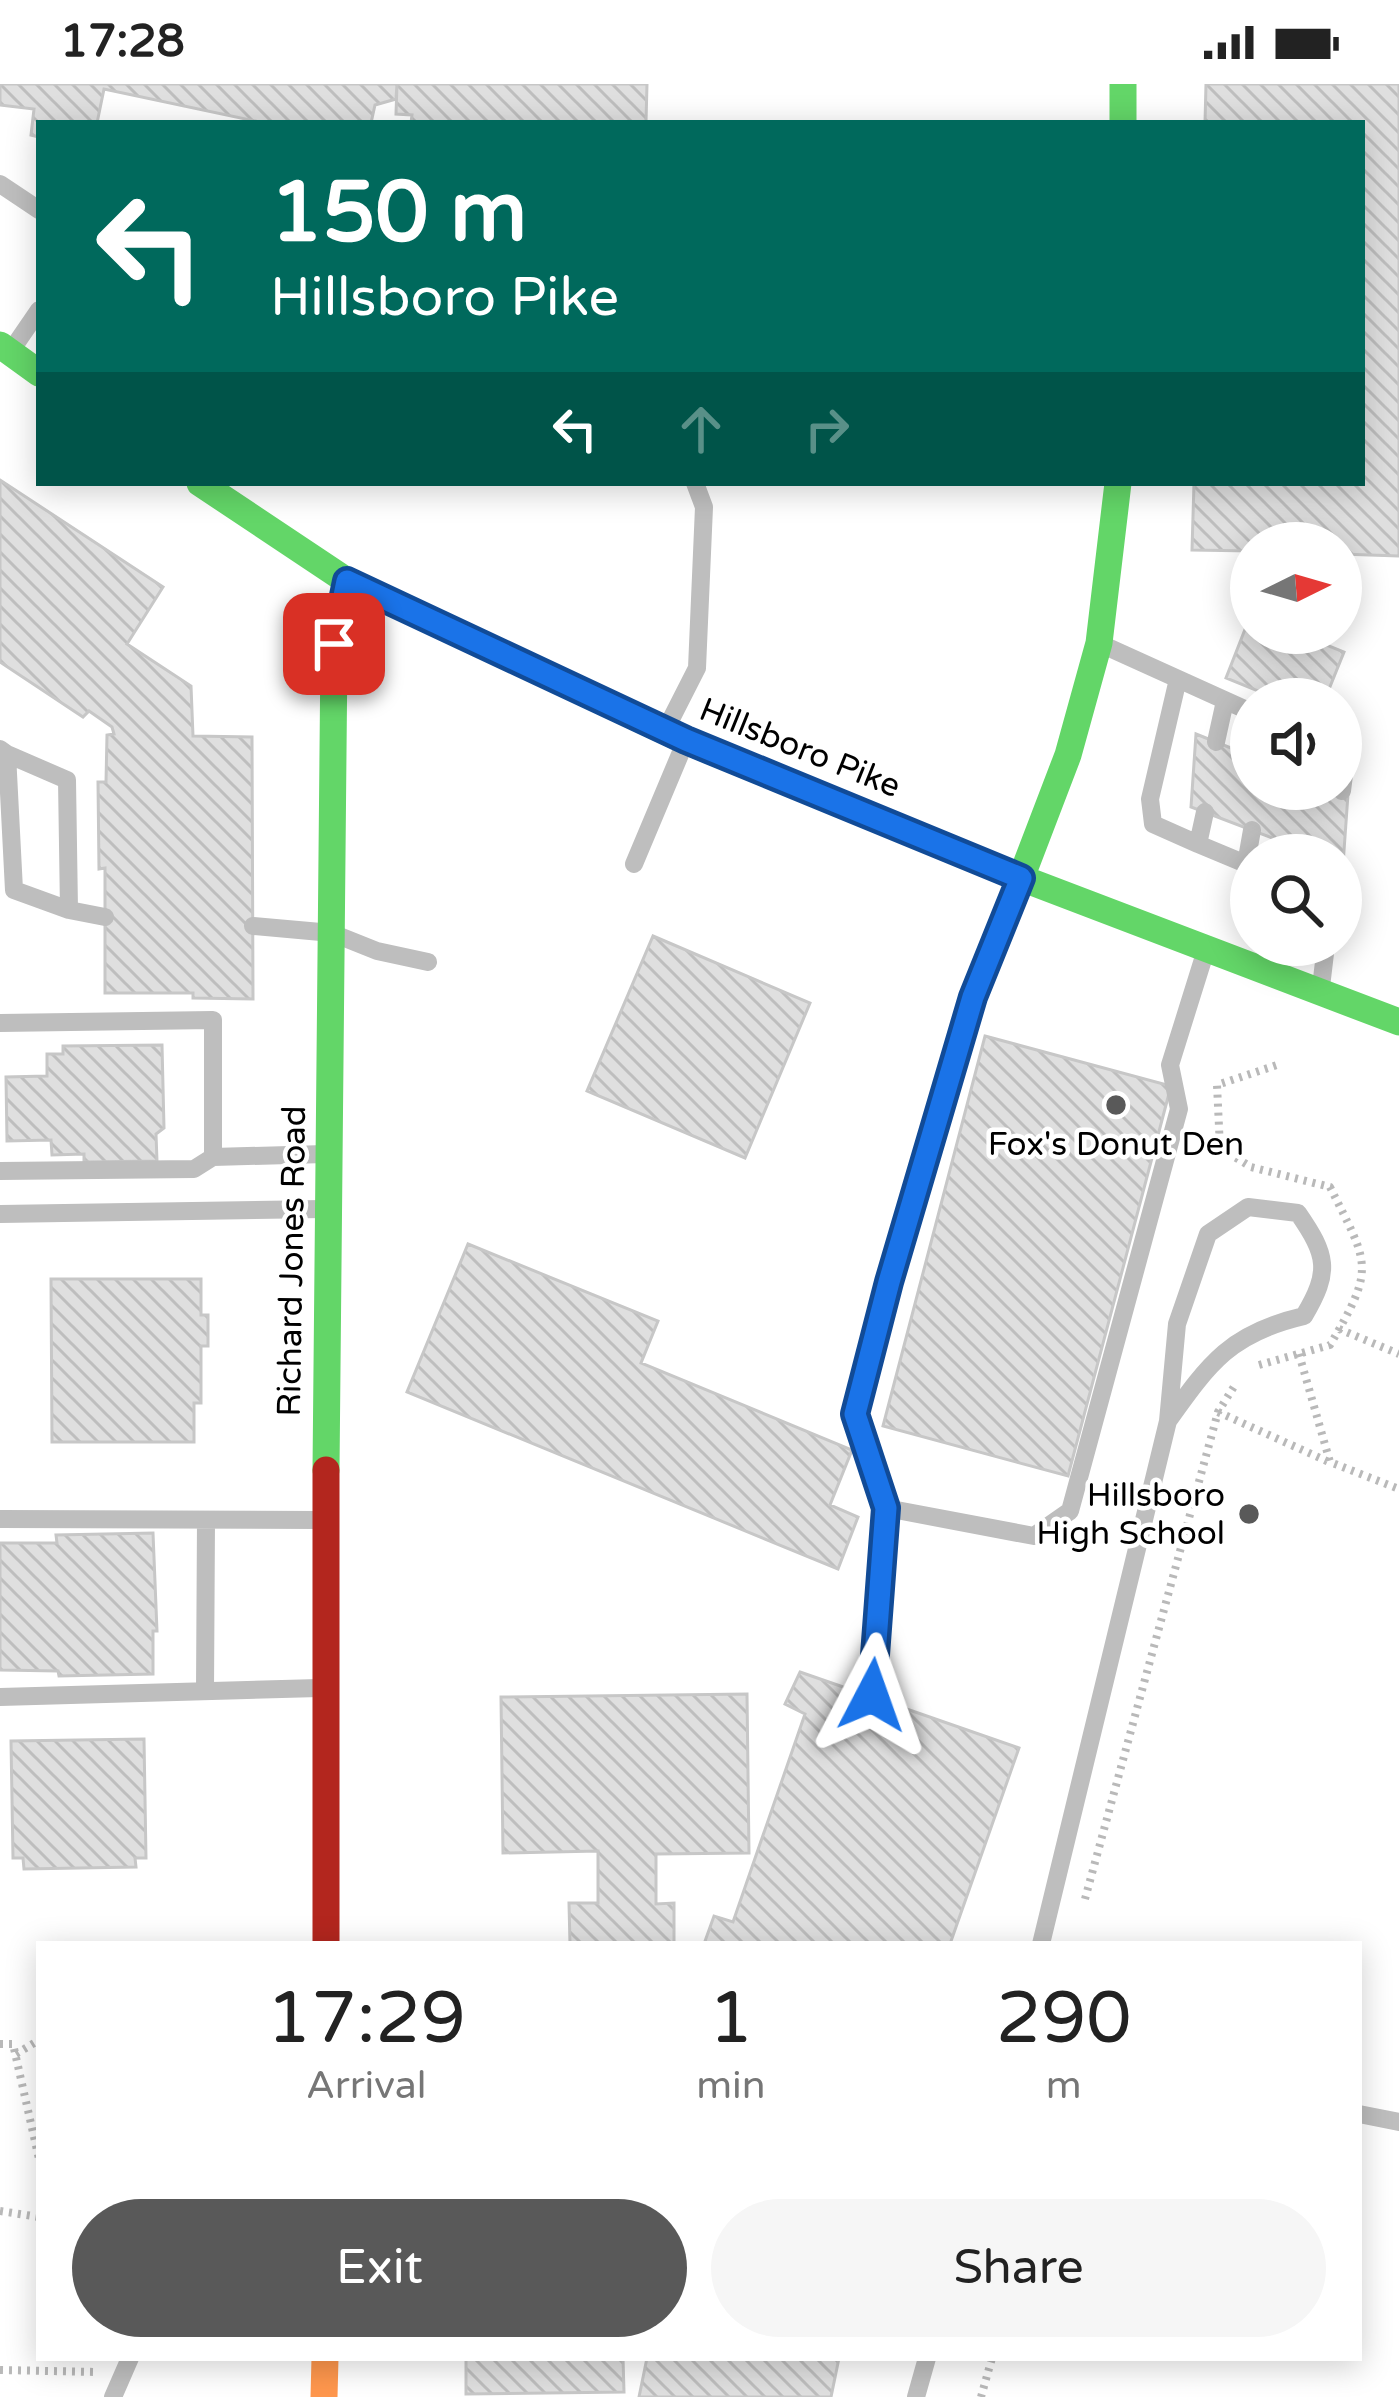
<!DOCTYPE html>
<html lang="en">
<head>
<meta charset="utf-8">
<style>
	:root { --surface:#fff; --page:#f6f6f6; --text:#222; --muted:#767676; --accent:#595959 }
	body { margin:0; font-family:"Varela Round",sans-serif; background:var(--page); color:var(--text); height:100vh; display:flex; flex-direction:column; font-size:45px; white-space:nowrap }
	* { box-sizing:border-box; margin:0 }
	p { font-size:39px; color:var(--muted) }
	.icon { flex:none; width:66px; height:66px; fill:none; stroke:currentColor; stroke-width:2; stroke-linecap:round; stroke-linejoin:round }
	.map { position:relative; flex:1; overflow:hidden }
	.panel { position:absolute; left:36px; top:1857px; width:1326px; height:420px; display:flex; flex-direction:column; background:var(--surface); border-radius:0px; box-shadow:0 6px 30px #0003 }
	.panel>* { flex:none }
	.top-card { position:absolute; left:36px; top:36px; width:1329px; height:366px; border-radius:0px; box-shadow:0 6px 30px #0003; background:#00695c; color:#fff; overflow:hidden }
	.needle { width:78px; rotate:85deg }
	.controls { position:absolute; left:1230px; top:438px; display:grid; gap:24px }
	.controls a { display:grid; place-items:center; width:132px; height:132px; border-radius:50%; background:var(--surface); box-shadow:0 6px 30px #0003; font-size:60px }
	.pin { position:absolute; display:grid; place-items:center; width:102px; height:102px; color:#fff; margin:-51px; border-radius:24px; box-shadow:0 6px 18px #0006 }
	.me { position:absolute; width:132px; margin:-66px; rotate:4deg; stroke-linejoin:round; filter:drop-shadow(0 0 9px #0008) }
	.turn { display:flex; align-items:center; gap:42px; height:252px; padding:0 36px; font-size:54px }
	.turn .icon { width:156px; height:156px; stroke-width:2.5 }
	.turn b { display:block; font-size:84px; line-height:102px }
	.lanes { display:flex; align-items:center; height:114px; padding:0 36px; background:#0003; justify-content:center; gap:60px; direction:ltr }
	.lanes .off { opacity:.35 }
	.eta { display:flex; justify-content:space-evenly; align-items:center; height:204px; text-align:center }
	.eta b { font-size:72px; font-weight:600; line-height:84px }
	.cta { display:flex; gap:24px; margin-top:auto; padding:24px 36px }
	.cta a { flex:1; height:138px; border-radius:72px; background:var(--accent); color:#fff; font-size:48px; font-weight:600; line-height:138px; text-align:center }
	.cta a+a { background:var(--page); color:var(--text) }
	.status { display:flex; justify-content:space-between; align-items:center; height:84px; padding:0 60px; background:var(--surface); direction:ltr }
	.status svg { height:33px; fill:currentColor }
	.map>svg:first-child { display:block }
	.building { fill:url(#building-back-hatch); stroke:#c7c7c7; stroke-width:3 }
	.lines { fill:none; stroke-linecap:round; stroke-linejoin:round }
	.path { stroke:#b9b9b9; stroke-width:8; stroke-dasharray:3 6; stroke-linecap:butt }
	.lane { stroke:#bebebe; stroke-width:18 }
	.fast { stroke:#63d668; stroke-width:27 }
	.slow { stroke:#ff974d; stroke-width:27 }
	.jam { stroke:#b3261e; stroke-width:27 }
	.route-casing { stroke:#114b97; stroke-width:30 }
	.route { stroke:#1a73e8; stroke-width:21 }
	.poi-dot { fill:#595959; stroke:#fff; stroke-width:4.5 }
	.labels { text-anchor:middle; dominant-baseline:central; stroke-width:9; stroke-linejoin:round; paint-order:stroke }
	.street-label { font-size:33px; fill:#000; stroke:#fff }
	.poi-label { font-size:33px; fill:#000; stroke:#fff }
</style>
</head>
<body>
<div class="status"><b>17:28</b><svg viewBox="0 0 49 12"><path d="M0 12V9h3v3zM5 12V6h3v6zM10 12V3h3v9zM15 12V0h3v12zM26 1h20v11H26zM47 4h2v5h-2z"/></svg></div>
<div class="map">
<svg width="1399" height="2313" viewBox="0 0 1399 2313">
	<defs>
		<pattern id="building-back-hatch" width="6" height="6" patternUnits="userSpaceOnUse" patternTransform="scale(3)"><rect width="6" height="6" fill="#dfdfdf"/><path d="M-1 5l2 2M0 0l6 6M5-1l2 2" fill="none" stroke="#bebebe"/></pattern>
	</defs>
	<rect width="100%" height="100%" fill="#fff"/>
	<path class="building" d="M0 0H397L396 15 375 21 371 39H264L104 5 97 39H39V53L31 51 34 25 0 21Z
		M397 0H647L646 38 411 39 412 31 396 30Z
		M1206 0H1399V472L1341 470V459H1251V467L1192 466 1194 399H1362V39H1205Z
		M0 396 163 503 127 560 191 602 193 652 252 653 253 915 193 914V909H105V784L99 785 98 698H106L107 651 114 650 112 643 89 627 83 633 0 578Z
		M1251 530V549H1297L1344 568 1325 615H1278L1226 594Z
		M1196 650 1251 672V705H1336L1348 710 1343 781 1341 771H1317L1191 723Z
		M653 852 810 919 745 1074 587 1007Z
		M985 952 1171 1002 1068 1392 883 1342Z
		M162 961 164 1044 156 1050 157 1077 84 1078V1070L52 1071 51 1056 7 1057 6 993 47 992V970H63V962Z
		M468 1160 658 1237 641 1279 852 1366 830 1421 858 1433 838 1485 407 1308Z
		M51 1195H201V1231H208V1262H201V1319H194V1358H52Z
		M153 1449 157 1547H153V1590L59 1592 58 1587 0 1586V1459H57L56 1451Z
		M800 1588 1019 1664 950 1860H704L714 1832 733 1838 805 1630 785 1620Z
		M747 1610 749 1769 656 1770V1820L674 1819V1860H570L569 1819H598V1767L503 1769 501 1613Z
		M144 1655 146 1774H135L136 1783 24 1785 23 1774H13L11 1657Z
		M466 2274H623L624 2308 466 2310Z
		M647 2274H839L831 2313H639Z"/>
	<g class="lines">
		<path class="path" d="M1339 1245 1399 1270
			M1299 1270 1330 1378 1399 1405
			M1259 1281 1330 1261C1376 1183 1369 1181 1330 1103L1251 1083 1220 1064 1217 1001 1280 980
			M1218 1328 1329 1378
			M1085 1815 1218 1328 1235 1301
			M0 1960H13L39 2075
			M16 1970 39 1956
			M0 2127 39 2133
			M0 2286 97 2288
			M981 2313 992 2274"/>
		<path class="lane" d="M0 100 39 126
			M15 261 39 226
			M1103 561 1251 628
			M1178 595 1150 715 1153 740 1198 760
			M667 643 697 584 704 423 695 399
			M1216 658 1225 617
			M0 665 7 670 14 806 69 826 105 833
			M7 670 67 696 69 826
			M1341 672 1346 675 1342 707
			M1205 728 1198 760 1246 780
			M1290 771 1291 761
			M634 780 684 661
			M1251 782 1246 780 1252 746
			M253 842 332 849 377 867 428 878
			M1321 903 1326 861
			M0 939 213 936V1073L325 1070
			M0 1087 194 1085 213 1073
			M0 1130 323 1125
			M886 1424 1034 1452 1070 1427 1179 1025 1170 981 1205 869
			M0 1435 321 1436
			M205 1607 206 1436
			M872 1611 886 1424 855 1330 889 1198 973 913 1019 799
			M0 1613 319 1604
			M1041 1860 1168 1337 1177 1240 1208 1150 1248 1123 1298 1129C1327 1171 1331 1187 1304 1232 1231 1249 1210 1278 1168 1337
			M1359 2030 1399 2038
			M113 2313 130 2274
			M916 2313 927 2274"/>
		<path class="fast" d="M1123 0V39
			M0 261 39 289
			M200 399 347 497 686 657 1021 794 1399 938
			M1021 794 1068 671 1099 559 1118 399
			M326 1386 334 566 347 497"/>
		<path class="slow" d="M324 2313 325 2274"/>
		<path class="jam" d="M326 1386V1860"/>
	</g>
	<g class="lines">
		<defs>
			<path id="route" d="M334 560 347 497 686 656 1021 794 973 913 889 1198 855 1330 886 1424 872 1611"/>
		</defs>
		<use href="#route" class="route-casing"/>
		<use href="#route" class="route"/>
	</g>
	<g class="poi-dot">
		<circle cx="1116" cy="1021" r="12"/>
		<circle cx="1249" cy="1430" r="12"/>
	</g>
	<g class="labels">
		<g class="street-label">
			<text transform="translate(800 664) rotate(22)">Hillsboro Pike</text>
			<text transform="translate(292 1177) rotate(-89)">Richard Jones Road</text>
		</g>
		<g class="poi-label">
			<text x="1116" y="1060">Fox's Donut Den</text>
			<text x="1225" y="1411" text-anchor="end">Hillsboro<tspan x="1225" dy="38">High School</tspan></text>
		</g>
	</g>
</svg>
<div class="controls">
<a><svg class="needle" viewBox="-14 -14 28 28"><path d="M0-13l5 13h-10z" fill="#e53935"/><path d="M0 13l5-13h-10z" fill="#767676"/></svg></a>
<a><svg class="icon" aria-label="sound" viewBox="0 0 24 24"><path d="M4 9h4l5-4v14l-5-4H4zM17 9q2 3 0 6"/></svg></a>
<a><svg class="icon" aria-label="search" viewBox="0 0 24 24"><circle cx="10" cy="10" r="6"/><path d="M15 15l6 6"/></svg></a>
</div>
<div class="pin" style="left:334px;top:560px;background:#d93025"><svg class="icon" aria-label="arrive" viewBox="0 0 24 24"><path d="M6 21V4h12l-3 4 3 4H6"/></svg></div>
<svg class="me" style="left:872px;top:1611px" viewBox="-20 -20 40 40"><path d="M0-17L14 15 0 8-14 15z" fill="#1a73e8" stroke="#fff" stroke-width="4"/></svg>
<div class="top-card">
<div class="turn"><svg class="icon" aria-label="left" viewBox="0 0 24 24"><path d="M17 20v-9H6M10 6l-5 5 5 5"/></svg><div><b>150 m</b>Hillsboro Pike</div></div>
<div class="lanes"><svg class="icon" aria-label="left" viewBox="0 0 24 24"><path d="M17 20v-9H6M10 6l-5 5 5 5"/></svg><svg class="icon off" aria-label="ahead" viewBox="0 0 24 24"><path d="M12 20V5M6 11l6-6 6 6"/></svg><svg class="icon off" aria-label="right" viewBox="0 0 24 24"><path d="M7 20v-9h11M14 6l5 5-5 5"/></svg></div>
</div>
<section class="panel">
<div class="eta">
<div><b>17:29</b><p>Arrival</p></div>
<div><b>1</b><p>min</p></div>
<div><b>290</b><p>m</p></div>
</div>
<div class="cta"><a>Exit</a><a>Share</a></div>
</section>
</div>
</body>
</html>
